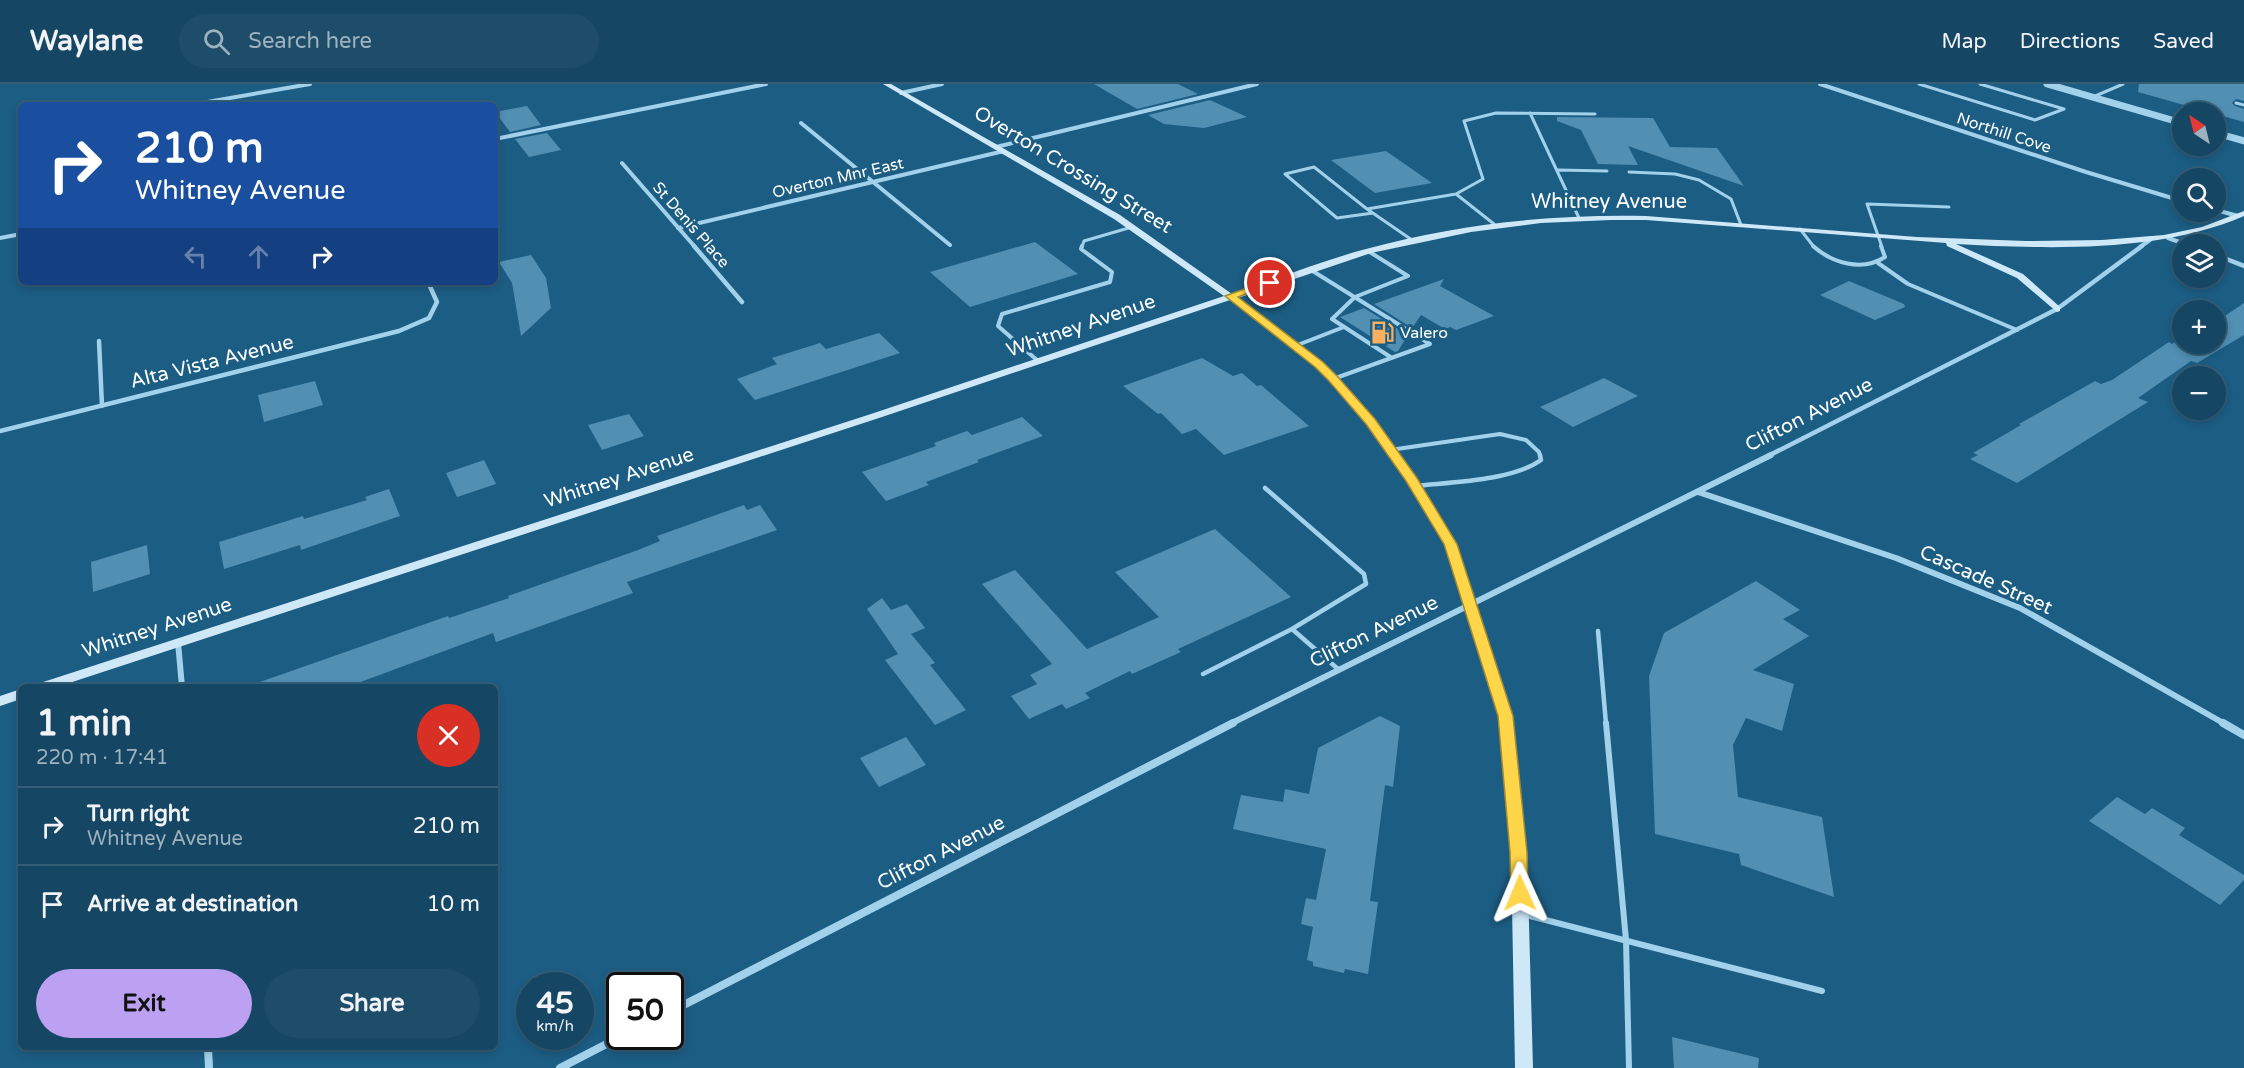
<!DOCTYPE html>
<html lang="en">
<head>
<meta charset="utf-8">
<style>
	:root { --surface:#154663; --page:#1e4d69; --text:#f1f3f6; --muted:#9db1be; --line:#345e78; --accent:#bca0f2 }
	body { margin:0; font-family:"Varela Round",sans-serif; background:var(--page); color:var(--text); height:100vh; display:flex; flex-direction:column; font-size:22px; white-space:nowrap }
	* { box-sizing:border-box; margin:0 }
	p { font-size:20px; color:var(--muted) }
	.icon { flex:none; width:33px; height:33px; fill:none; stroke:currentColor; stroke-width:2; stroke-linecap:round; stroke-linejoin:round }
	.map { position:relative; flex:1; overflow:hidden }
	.side { position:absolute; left:18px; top:600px; width:480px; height:366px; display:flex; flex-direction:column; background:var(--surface); border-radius:9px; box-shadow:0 3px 9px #0003,0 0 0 2px var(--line) }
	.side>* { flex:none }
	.hud { position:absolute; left:18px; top:18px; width:480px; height:183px; border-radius:9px; box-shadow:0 3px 9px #0003,0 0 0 2px var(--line); background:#1a4fa0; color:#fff; overflow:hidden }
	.needle { width:39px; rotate:325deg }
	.fabs { position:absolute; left:2172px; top:18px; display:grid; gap:12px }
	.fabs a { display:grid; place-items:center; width:54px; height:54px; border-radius:50%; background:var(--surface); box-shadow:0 3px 9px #0003,0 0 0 2px var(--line); font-size:30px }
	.speed { position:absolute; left:516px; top:888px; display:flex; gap:12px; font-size:30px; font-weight:700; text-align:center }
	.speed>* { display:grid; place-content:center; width:78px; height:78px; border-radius:50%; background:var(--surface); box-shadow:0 3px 9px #0003,0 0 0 2px var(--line); line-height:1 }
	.speed small { font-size:15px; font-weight:400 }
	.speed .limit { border:3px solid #111; border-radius:9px; background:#fff; color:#111 }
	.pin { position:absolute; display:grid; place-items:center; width:51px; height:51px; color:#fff; margin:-26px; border:3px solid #fff; border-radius:50%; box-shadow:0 2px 6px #0007 }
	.me { position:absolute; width:66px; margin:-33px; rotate:359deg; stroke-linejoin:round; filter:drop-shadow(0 0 4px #0008) }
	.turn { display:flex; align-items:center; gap:21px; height:126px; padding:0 18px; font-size:27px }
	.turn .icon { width:78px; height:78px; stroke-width:2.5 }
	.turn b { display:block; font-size:42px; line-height:51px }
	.lanes { display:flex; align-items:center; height:57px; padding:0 18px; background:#0003; justify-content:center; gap:30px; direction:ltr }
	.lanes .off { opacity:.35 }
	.round { display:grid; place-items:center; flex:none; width:63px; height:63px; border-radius:32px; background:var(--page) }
	.overview { display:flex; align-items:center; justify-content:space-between; height:102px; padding:0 18px }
	h1 { font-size:36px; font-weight:700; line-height:45px }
	.cta { display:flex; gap:12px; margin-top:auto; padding:12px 18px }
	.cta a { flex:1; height:69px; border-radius:36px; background:var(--accent); color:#111; font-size:24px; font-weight:700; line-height:69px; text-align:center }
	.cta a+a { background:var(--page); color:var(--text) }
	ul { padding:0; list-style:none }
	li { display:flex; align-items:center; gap:18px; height:78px; padding:0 18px; border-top:2px solid var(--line) }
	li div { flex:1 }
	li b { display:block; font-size:22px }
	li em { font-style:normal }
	header { display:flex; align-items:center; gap:36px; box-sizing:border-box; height:84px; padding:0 30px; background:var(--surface); border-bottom:2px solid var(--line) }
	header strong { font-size:28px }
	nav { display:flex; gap:33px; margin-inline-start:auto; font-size:21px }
	.search { width:420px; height:54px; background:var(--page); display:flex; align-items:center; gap:15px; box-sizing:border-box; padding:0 21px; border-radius:33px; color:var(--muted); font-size:22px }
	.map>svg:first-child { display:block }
	.building { fill:#518fb3 }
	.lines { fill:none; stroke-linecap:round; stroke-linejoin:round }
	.service-far3 { stroke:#a2d1eb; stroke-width:3 }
	.service-far2 { stroke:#a2d1eb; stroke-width:4 }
	.service-far1 { stroke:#a2d1eb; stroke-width:4.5 }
	.service { stroke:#a2d1eb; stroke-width:6 }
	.minor-far3 { stroke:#a2d1eb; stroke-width:4 }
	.minor-far2 { stroke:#a2d1eb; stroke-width:4.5 }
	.minor-far1 { stroke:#a2d1eb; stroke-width:6 }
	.minor { stroke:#a2d1eb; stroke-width:8 }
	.tertiary { stroke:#a2d1eb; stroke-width:7 }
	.secondary { fill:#cee8f8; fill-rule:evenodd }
	.route { fill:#ffd54a; stroke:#a68a30; stroke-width:1.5 }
	.labels { text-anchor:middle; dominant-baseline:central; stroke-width:6; stroke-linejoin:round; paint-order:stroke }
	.far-street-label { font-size:16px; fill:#fff; stroke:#1c5d84 }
	.far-poi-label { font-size:16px; fill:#fff; stroke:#1c5d84; text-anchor:start }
	.street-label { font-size:20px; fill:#fff; stroke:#1c5d84 }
</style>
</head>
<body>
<header>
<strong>Waylane</strong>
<div class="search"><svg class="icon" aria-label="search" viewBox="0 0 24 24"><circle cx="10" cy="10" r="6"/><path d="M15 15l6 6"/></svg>Search here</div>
<nav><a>Map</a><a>Directions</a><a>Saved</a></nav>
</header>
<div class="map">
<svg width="2244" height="984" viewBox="0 0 2244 984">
	<rect width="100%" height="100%" fill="#1c5d84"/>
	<path class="building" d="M1094 0H1178L1198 10 1137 25Z
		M2139 0H2244V17L2236 15 2232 19 2235 22 2244 25V38L2138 8Z
		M1210 16 1247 33 1204 44 1164 40 1148 31Z
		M527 22 541 41 510 48 495 28Z
		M1557 33 1653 34 1670 63 1717 64 1744 102 1628 62 1638 81 1598 80 1581 46 1557 37Z
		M547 49 561 66 529 73 515 55Z
		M1386 67 1432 99 1375 109 1331 76Z
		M1035 158 1078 190 970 223 930 188Z
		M531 171 546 194 551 224 521 252 512 199 499 178Z
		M1444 195 1440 202 1494 232 1456 246 1450 243 1445 245 1421 231 1412 244 1374 220Z
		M1849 197 1904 220 1905 223 1875 236 1820 211Z
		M2244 219V251L2197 279 2191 277 2138 314 2148 318 2017 399 1970 375 1978 371 1973 369 2021 341 2019 340 2095 297 2101 300 2112 296 2169 258 2172 260 2180 255 2182 260H2216V238Z
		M1364 224 1408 251 1398 267 1395 268 1340 233Z
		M879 249 900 269 755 316 737 295 777 280 772 274 820 259 826 265Z
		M1202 274 1233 292 1242 289 1257 302 1261 301 1309 342 1224 371 1196 345 1182 350 1161 329 1158 330 1123 302Z
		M1604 294 1638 312 1573 343 1540 323Z
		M315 297 323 321 264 338 258 311Z
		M629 330 644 352 602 366 588 341Z
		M1022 333 1043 352 977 376 979 378 926 398 929 401 886 417 862 388 936 362 934 359 967 347 972 351Z
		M484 376 496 400 457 413 446 389Z
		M389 405 400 432 301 466 300 461 224 485 219 458 303 432 304 435 367 416 365 413Z
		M744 421 747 426 760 421 777 446 627 498 633 509 496 558 493 549 347 603H258L257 599 448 532 449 534 509 514 508 512 638 466 660 457 657 452Z
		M1215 445 1291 513 1178 565 1181 568 1132 590 1130 587 1085 609 1090 614 1066 625 1062 620 1029 635 1011 612 1037 600 1030 591 1052 580 982 500 1015 486 1087 565 1159 533 1115 488Z
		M147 461 150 490 93 508 91 478Z
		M1756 497 1800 526 1783 535 1809 552 1753 586 1794 600 1782 647 1746 634 1733 661 1738 713 1822 733 1834 813 1741 781 1739 770 1655 750 1649 592 1664 549Z
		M882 514 891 526 907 520 925 544 911 550 935 579 930 581 966 626 935 641 885 576 898 570 867 525Z
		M1380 632 1400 642 1393 703 1385 701 1370 817 1378 818 1368 890 1345 885 1344 889 1313 882V878L1307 876 1313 843 1301 840 1306 814 1316 816 1326 765 1233 745 1241 711 1283 718 1285 705 1309 710 1318 664Z
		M906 653 926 681 879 703 860 674Z
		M2117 713 2145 730 2152 724 2185 744 2179 751 2244 791V796L2220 821 2089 737Z
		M1672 953 1759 974 1758 984H1674Z"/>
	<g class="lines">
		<path class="service-far3" d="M1919 0 2035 36 2064 25 1980 0
			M2093 13 2123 0
			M2236 19 2244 21
			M1530 29 1579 134
			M1558 86 1607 87
			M1629 88 1675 90 1699 96 1731 115 1741 141
			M1456 110 1483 95 1464 37 1496 29 1595 30
			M1367 125 1314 83 1285 90 1337 134 1373 129
			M1800 145 1814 163
			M1412 156 1367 125 1456 110 1494 140
			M1082 163 1084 157 1132 143
			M1882 163 1867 120 1949 123"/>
		<path class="service-far2" d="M1813 162C1832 179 1862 188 1885 173L1881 162
			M1368 167 1408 192 1355 213 1332 235 1392 274
			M1878 179 1908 200 2017 246
			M1311 186 1430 260 1333 295
			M1295 262 1344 243
			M1038 277 998 242 1002 230 1110 198 1112 188 1081 165 1082 162
			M1390 366 1500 350 1526 356 1539 368 1540 372"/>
		<path class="service-far1" d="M1415 402C1451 398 1512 397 1541 376L1540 371
			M1265 404 1364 490 1366 500 1292 545 1338 585
			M1598 547 1606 640
			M1203 590 1292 545"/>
		<path class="service" d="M1606 639 1626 856 1629 984
			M1526 831 1822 907"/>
		<path class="minor-far3" d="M1820 0 2086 88 2182 117
			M901 9 942 0
			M190 21 310 0
			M801 39 950 161
			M495 55 766 0
			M996 63 1257 0
			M622 79 695 163
			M2216 126 2238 132
			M678 144 1004 67
			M0 154 21 150
			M2168 154 2185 160
			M2140 163 2150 156"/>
		<path class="minor-far2" d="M694 162 742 218
			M2216 171 2244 182
			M99 257 102 322
			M0 347 399 247 429 234 437 218 428 198
			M1768 372 2057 225 2142 162"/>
		<path class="minor-far1" d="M1698 408 1896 474 2020 524 2225 640
			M178 558 182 603
			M1230 640 1771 371"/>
		<path class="minor" d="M2223 639 2244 651
			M670 928 1233 639
			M208 963 209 984
			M560 984 622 952"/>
		<path class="tertiary" d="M2047 0 2182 39
			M2216 49 2244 57"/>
		<path class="secondary" d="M883 0H891L1120 131 1232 210C1277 195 1321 177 1366 165 1457 140 1552 130 1646 132L1917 153 2026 157 2102 156 2164 151 2202 143 2244 127V132C2159 169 2047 165 1956 160L2023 190 2060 223V227L2057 228 2017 194 1947 162 1946 159 1646 136H1611L1541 139 1471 148 1371 169 1238 214 1322 278 1374 336 1417 396 1456 460 1512 631 1527 768 1533 984H1515L1511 768 1498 631 1444 460 1407 396 1366 340 1316 282 1230 216 882 333 57 603H35L37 600 874 329 1224 212 1114 135Z
			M21 605V615L0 622V612Z"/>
	</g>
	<path class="route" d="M1267 197 1275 199 1238 213 1323 278 1337 292 1375 335 1417 394 1457 460 1513 632 1527 768 1528 809 1526 814 1520 816 1513 814 1511 809 1510 768 1498 632 1444 460 1406 397 1366 340 1329 297 1315 283 1225 212Z"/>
	<defs>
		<symbol id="fuel-bare" viewBox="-9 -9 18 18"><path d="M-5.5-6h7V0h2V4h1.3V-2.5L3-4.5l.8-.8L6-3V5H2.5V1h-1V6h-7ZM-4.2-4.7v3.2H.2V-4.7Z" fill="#fbb05f" stroke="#1c5d84" stroke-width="2.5" paint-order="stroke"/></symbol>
	</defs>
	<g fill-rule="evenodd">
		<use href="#fuel-bare" x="1366" y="232" width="33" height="33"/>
	</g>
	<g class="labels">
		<g class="far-street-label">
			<text transform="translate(2004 49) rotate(18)">Northill Cove</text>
			<text transform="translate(838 94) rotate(-13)">Overton Mnr East</text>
			<text transform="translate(691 141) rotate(49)">St Denis Place</text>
		</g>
		<g class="far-poi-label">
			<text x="1400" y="249">Valero</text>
		</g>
		<g class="street-label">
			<text transform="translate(1073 86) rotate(31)">Overton Crossing Street</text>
			<text x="1609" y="118">Whitney Avenue</text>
			<text transform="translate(1081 242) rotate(-19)">Whitney Avenue</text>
			<text transform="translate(212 278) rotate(-14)">Alta Vista Avenue</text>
			<text transform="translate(1809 331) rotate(-27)">Clifton Avenue</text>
			<text transform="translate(619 394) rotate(-18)">Whitney Avenue</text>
			<text transform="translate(1986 496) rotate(24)">Cascade Street</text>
			<text transform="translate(157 544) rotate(-18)">Whitney Avenue</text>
			<text transform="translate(1374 548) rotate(-26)">Clifton Avenue</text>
			<text transform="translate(941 769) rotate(-27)">Clifton Avenue</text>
		</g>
	</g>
</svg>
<div class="fabs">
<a><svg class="needle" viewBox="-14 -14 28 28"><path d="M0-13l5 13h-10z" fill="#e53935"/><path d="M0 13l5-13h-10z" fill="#9db1be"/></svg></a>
<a><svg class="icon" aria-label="search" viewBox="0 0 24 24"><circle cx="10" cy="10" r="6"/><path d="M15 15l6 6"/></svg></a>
<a><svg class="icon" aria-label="layers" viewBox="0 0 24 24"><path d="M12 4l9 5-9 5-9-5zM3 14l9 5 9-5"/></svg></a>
<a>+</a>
<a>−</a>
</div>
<div class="speed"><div>45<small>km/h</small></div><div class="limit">50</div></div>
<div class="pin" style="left:1270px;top:199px;background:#d93025"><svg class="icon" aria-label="arrive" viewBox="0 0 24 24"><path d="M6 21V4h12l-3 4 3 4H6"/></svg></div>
<svg class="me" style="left:1520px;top:809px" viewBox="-20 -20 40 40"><path d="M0-17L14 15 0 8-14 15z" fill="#ffd54a" stroke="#fff" stroke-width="4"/></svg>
<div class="hud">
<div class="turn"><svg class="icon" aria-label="right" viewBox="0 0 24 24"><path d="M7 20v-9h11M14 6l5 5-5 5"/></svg><div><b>210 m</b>Whitney Avenue</div></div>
<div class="lanes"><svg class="icon off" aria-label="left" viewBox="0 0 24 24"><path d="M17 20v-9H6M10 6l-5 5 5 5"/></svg><svg class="icon off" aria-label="ahead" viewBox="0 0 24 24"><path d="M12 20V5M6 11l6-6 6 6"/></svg><svg class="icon" aria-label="right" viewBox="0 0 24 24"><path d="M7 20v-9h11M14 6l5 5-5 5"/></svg></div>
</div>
<section class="side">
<div class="overview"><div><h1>1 min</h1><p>220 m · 17:41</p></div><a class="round" style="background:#d93025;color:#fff"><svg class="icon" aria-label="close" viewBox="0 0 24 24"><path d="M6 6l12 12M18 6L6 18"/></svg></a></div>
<ul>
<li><svg class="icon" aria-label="right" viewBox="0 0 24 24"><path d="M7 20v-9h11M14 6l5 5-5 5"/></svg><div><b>Turn right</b><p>Whitney Avenue</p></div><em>210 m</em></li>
<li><svg class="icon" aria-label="arrive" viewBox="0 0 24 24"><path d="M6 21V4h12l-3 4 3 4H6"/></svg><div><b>Arrive at destination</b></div><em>10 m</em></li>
</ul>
<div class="cta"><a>Exit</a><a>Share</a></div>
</section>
</div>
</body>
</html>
